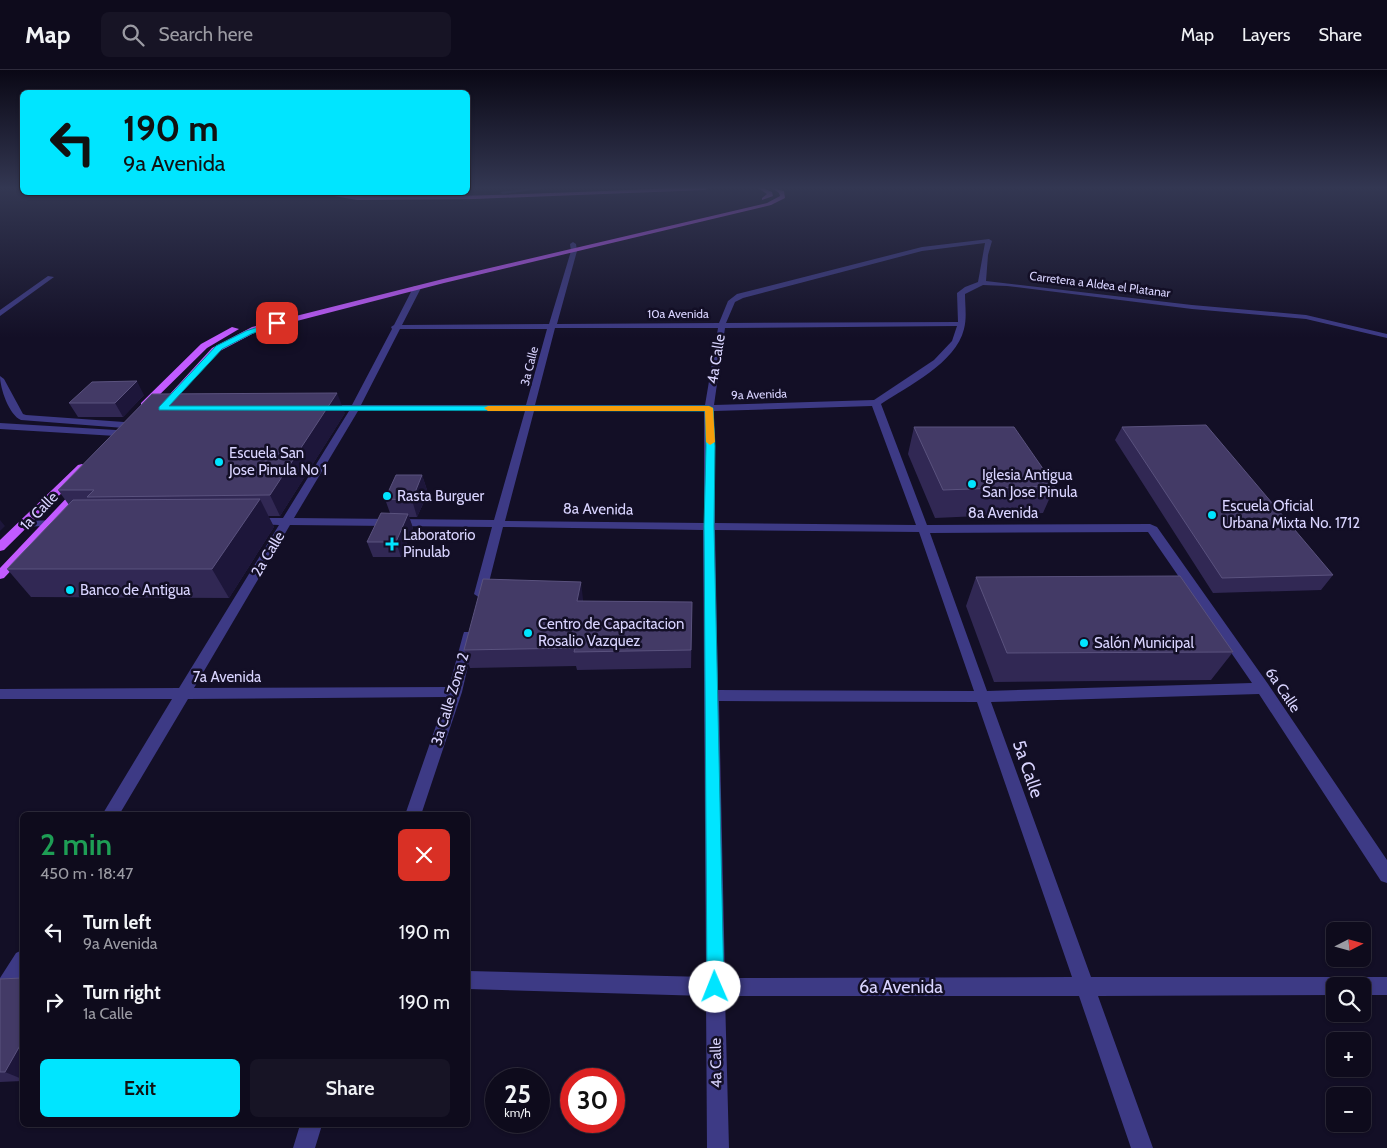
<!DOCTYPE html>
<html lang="en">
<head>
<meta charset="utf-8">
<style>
	:root { --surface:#0e0b1c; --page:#171425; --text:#f1f3f6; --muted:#9b9ba3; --line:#2e2b3b; --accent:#00e5ff }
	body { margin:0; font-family:Cabin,sans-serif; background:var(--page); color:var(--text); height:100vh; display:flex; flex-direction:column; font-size:19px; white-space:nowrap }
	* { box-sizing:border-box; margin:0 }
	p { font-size:16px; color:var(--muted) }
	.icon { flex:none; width:28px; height:28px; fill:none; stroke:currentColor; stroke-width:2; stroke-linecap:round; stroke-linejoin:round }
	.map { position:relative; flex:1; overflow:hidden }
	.panel { position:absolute; left:20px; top:742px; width:450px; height:315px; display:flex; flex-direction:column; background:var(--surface); border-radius:8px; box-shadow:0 1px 4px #0004,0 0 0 1px var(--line) }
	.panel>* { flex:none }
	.guide { position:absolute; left:20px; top:20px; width:450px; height:105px; border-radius:8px; box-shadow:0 1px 4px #0004,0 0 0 1px var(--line); background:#00e5ff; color:#111; overflow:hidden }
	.needle { width:32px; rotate:84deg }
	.buttons { position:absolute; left:1326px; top:852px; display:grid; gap:10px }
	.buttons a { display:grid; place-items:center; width:45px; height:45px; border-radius:8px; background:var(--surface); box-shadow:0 1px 4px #0004,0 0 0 1px var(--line); font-size:25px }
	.speed { position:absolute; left:485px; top:998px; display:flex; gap:10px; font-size:25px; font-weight:700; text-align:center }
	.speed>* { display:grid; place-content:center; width:65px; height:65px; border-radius:50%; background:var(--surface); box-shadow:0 1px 4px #0004,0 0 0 1px var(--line); line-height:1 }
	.speed small { font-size:12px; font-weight:400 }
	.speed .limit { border:8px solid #d22; background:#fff; color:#111 }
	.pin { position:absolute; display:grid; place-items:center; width:42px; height:42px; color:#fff; margin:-21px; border-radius:10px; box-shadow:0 2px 8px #0006 }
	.me { position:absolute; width:55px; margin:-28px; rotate:359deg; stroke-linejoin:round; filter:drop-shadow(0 0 4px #0008) }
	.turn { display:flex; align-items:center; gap:18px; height:105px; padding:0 20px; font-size:22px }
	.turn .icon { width:65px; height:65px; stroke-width:2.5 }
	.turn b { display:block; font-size:35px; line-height:42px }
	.round { display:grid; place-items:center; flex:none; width:52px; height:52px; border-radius:8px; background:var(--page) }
	.head { display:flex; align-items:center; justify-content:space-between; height:85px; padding:0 20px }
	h1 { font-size:30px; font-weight:600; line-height:38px; color:#1e9e55 }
	.primary-button { display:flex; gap:10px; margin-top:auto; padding:10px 20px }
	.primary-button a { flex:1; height:58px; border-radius:8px; background:var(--accent); color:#111; font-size:20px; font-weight:600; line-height:58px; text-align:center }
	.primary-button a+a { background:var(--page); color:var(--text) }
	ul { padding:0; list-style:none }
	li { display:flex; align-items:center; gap:15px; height:70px; padding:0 20px }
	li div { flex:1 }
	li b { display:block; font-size:19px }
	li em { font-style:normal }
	header { display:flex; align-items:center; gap:30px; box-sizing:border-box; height:70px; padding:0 25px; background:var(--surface); border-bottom:1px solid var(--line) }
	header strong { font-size:24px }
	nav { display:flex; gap:28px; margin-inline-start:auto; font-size:18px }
	.search { width:350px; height:45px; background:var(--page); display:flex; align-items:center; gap:12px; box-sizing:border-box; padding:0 18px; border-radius:8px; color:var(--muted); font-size:19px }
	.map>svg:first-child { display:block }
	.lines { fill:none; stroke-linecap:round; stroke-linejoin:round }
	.minor { fill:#3d3a85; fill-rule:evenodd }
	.major { fill:#c25bff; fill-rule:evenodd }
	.wall { fill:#312854 }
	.shaded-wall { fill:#1d163a }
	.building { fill:#433a66; stroke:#5a527e }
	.route { fill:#00e5ff; stroke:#0095a6 }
	.slow { fill:#f59e0b }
	.poi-dot { fill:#00e5ff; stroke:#130f26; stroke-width:2 }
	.labels { text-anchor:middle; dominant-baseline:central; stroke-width:5; stroke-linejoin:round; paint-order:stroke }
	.far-street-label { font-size:12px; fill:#d9d4ff; stroke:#130f26 }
	.street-label { font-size:15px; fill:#d9d4ff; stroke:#130f26 }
	.poi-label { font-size:15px; fill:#d9d4ff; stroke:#130f26; text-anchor:start }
	.near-street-label { font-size:18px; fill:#d9d4ff; stroke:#130f26 }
</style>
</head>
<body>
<header>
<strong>Map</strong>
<div class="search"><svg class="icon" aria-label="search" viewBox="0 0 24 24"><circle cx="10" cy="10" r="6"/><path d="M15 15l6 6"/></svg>Search here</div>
<nav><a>Map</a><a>Layers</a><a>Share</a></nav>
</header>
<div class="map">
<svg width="1387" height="1078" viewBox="0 0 1387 1078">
	<rect width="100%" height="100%" fill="#130f26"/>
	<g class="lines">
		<path class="minor" d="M533 118H549L503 124 500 122Z
			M989 169 992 171 988 185 986 211 1192 235 1306 245 1387 264V268L1306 249 1192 239 1007 216 983 215 965 224C965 235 967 248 964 259 956 293 908 316 881 334L927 455 1150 454 1157 457 1268 614 1387 790V813L1381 811 1259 624 991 632 1091 907H1335L1342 909 1344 916H1335V925L1098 926 1153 1078H1131L1079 926H725L729 1078H707L706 926 468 919V901L706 907 703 460 503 457 486 524 480 528 474 524 492 457 290 455 194 618 449 617 463 565 464 562H474L475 565 462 622 421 745H405L446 627 188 629 119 745H102L172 629H0V619L179 618 279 455 253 454 247 451 253 448H283L349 341H326L321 338 326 335H352L392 259 391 257 394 255 414 216 421 218 402 255 549 254 571 181 570 174 573 172 576 174 577 181 557 254 719 253 728 231 737 224 922 177ZM985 173 978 212 965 217 957 223 958 252 726 253 735 232 743 228 922 181ZM957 256 952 271 934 290 874 330 714 335 725 258ZM555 258H718L705 335H535ZM400 259H547L526 335H361ZM872 336 916 455 715 453 714 341ZM358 341H525L494 450 294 448ZM534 341H704V453L505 451ZM715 460 919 462 974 621 718 620ZM1148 462 1252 613 987 621 930 463ZM719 631 977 632 1072 907 725 908Z
			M48 206 54 207 0 246V240Z
			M0 306 4 309 23 344 26 345 124 352 129 355 124 358 21 350C9 345 0 318 0 306Z
			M0 353 116 360 121 363 116 366 0 359Z
			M58 450 62 451 64 453 62 455 23 457 17 454 23 451Z
			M22 880C24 898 20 926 0 934V908L16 883Z
			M1362 907H1387V925H1362V916H1353L1355 909Z
			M300 1055H322L315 1078H293Z"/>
		<path class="major" d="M675 118H708L705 120 474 129 357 130 311 122C327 122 343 126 360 126 465 128 570 122 675 118Z
			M758 118H763L772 122 773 126 762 130V128L767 124Z
			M772 118 784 121 785 128 771 135 444 213 258 261 218 282 167 338 164 339 159 336 212 278 252 257 443 209 767 133 780 126 779 123Z
			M232 257 239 259 207 278 147 337H141V333L201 274Z
			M82 394 87 397 86 399 4 480 0 481V470L78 395Z
			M79 418 84 421 83 423 4 508 0 509V498L75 419Z"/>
	</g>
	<path class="wall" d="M144 325 123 347H78L69 333Z
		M345 343 280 446H268L274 457 229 528 31 527 7 499 69 435 58 420Z
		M914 357 1055 416 1043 443 935 448 908 384Z
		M1122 357 1333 505 1321 520 1213 523 1115 370Z
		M422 405 428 423 417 447H409L413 458 401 487H373L367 472 390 443 385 429Z
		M976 507 1233 582 1211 610 994 612 966 536Z
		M583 529V531L692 532 691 598 577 600 576 596 470 598 464 580Z
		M22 908V1011L0 1012V909Z"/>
	<path class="shaded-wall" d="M137 311 144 325 123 347 115 333Z
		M337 323 345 343 280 446 270 425Z
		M422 405 428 423 417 447 412 430Z
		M260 429 274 457 229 528 212 499Z
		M408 444 413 458 401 487 396 472Z
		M0 450 5 456 0 461Z
		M581 512 583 529 580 548 577 531Z
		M692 532V550L691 598V580Z
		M22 972V1009L5 1002Z"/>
	<path class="building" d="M137 311 115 333H69L92 312Z
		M337 323 270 425 87 427 94 420H58L152 324Z
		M1206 355 1333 505 1222 508 1122 357Z
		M914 357H1014L1055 416 943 420Z
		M396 405H422L412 430 385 429Z
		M260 429 212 499H7L73 430Z
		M381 443 408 444 396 472H367Z
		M1180 506 1233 582 1007 583 976 507Z
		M483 509 581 512 577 531 692 532 691 580 574 582 575 578 464 580Z
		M22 908V972L5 1002H0V909Z"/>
	<linearGradient id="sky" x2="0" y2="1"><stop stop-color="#0a0815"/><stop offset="0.44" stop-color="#333752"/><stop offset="1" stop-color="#333752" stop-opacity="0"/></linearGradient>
	<rect width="1387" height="268" fill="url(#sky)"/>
	<path class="route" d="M277 251 281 253 280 254 251 264 222 279 169 336H709L713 338 715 376 714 456 724 917 721 923 715 926 709 923 707 917 704 456 706 376 705 341 159 340V337L216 276 246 261Z"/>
	<path class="slow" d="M709 336 713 338 715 372 710 375 706 372 705 341H488L484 338 488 336Z"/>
	<g class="poi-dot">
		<circle cx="219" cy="392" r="5"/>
		<circle cx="972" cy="414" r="5"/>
		<circle cx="387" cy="426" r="5"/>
		<circle cx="1212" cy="445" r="5"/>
		<path d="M389.5 466.5h5v5h5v5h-5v5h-5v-5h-5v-5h5z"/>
		<circle cx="70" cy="520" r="5"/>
		<circle cx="528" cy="563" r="5"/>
		<circle cx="1084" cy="573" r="5"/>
	</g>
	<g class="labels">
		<g class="far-street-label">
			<text transform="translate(1100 214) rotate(7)">Carretera a Aldea el Platanar</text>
			<text x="678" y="243">10a Avenida</text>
			<text transform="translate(529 296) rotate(-76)">3a Calle</text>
			<text transform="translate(759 324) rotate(-2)">9a Avenida</text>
		</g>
		<g class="street-label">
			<text transform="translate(716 289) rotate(-81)">4a Calle</text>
			<text transform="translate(598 439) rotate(1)">8a Avenida</text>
			<text transform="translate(39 441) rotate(-46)">1a Calle</text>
			<text x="1003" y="443">8a Avenida</text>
			<text transform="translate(268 484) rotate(-59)">2a Calle</text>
			<text x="227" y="607">7a Avenida</text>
			<text transform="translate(1283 620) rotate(56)">6a Calle</text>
			<text transform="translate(450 629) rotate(-73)">3a Calle Zona 2</text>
			<text transform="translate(716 993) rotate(-91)">4a Calle</text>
		</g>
		<g class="poi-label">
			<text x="229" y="383">Escuela San<tspan x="229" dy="17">Jose Pinula No 1</tspan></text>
			<text x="982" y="405">Iglesia Antigua<tspan x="982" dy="17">San Jose Pinula</tspan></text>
			<text x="397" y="426">Rasta Burguer</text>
			<text x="1222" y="436">Escuela Oficial<tspan x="1222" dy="17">Urbana Mixta No. 1712</tspan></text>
			<text x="403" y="465">Laboratorio<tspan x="403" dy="17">Pinulab</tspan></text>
			<text x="80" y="520">Banco de Antigua</text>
			<text x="538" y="554">Centro de Capacitacion<tspan x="538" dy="17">Rosalio Vazquez</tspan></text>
			<text x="1094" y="573">Salón Municipal</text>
		</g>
		<g class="near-street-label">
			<text transform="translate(1028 699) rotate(71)">5a Calle</text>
			<text x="901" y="917">6a Avenida</text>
		</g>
	</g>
</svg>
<div class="buttons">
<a><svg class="needle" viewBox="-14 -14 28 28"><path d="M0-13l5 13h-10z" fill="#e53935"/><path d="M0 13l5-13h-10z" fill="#9b9ba3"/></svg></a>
<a><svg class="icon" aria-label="search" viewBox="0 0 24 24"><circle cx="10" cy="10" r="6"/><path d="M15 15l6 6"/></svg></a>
<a>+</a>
<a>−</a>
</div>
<div class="speed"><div>25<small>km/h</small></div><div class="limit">30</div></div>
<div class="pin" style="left:277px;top:253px;background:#d93025"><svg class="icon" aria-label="arrive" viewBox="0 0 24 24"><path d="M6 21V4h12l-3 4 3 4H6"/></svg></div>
<svg class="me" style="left:715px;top:917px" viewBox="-20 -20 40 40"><circle r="19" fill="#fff"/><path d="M0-13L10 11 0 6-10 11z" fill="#00e5ff"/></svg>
<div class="guide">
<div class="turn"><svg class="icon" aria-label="left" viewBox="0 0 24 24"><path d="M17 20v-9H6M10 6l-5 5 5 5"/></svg><div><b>190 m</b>9a Avenida</div></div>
</div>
<section class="panel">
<div class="head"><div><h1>2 min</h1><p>450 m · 18:47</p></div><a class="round" style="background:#d93025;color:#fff"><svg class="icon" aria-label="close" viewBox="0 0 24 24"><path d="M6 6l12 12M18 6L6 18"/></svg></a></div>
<ul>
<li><svg class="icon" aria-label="left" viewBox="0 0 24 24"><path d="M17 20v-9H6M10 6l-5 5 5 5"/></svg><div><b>Turn left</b><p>9a Avenida</p></div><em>190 m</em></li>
<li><svg class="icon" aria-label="right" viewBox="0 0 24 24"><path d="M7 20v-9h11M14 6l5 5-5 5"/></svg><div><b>Turn right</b><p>1a Calle</p></div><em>190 m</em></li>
</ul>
<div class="primary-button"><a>Exit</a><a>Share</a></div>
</section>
</div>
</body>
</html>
